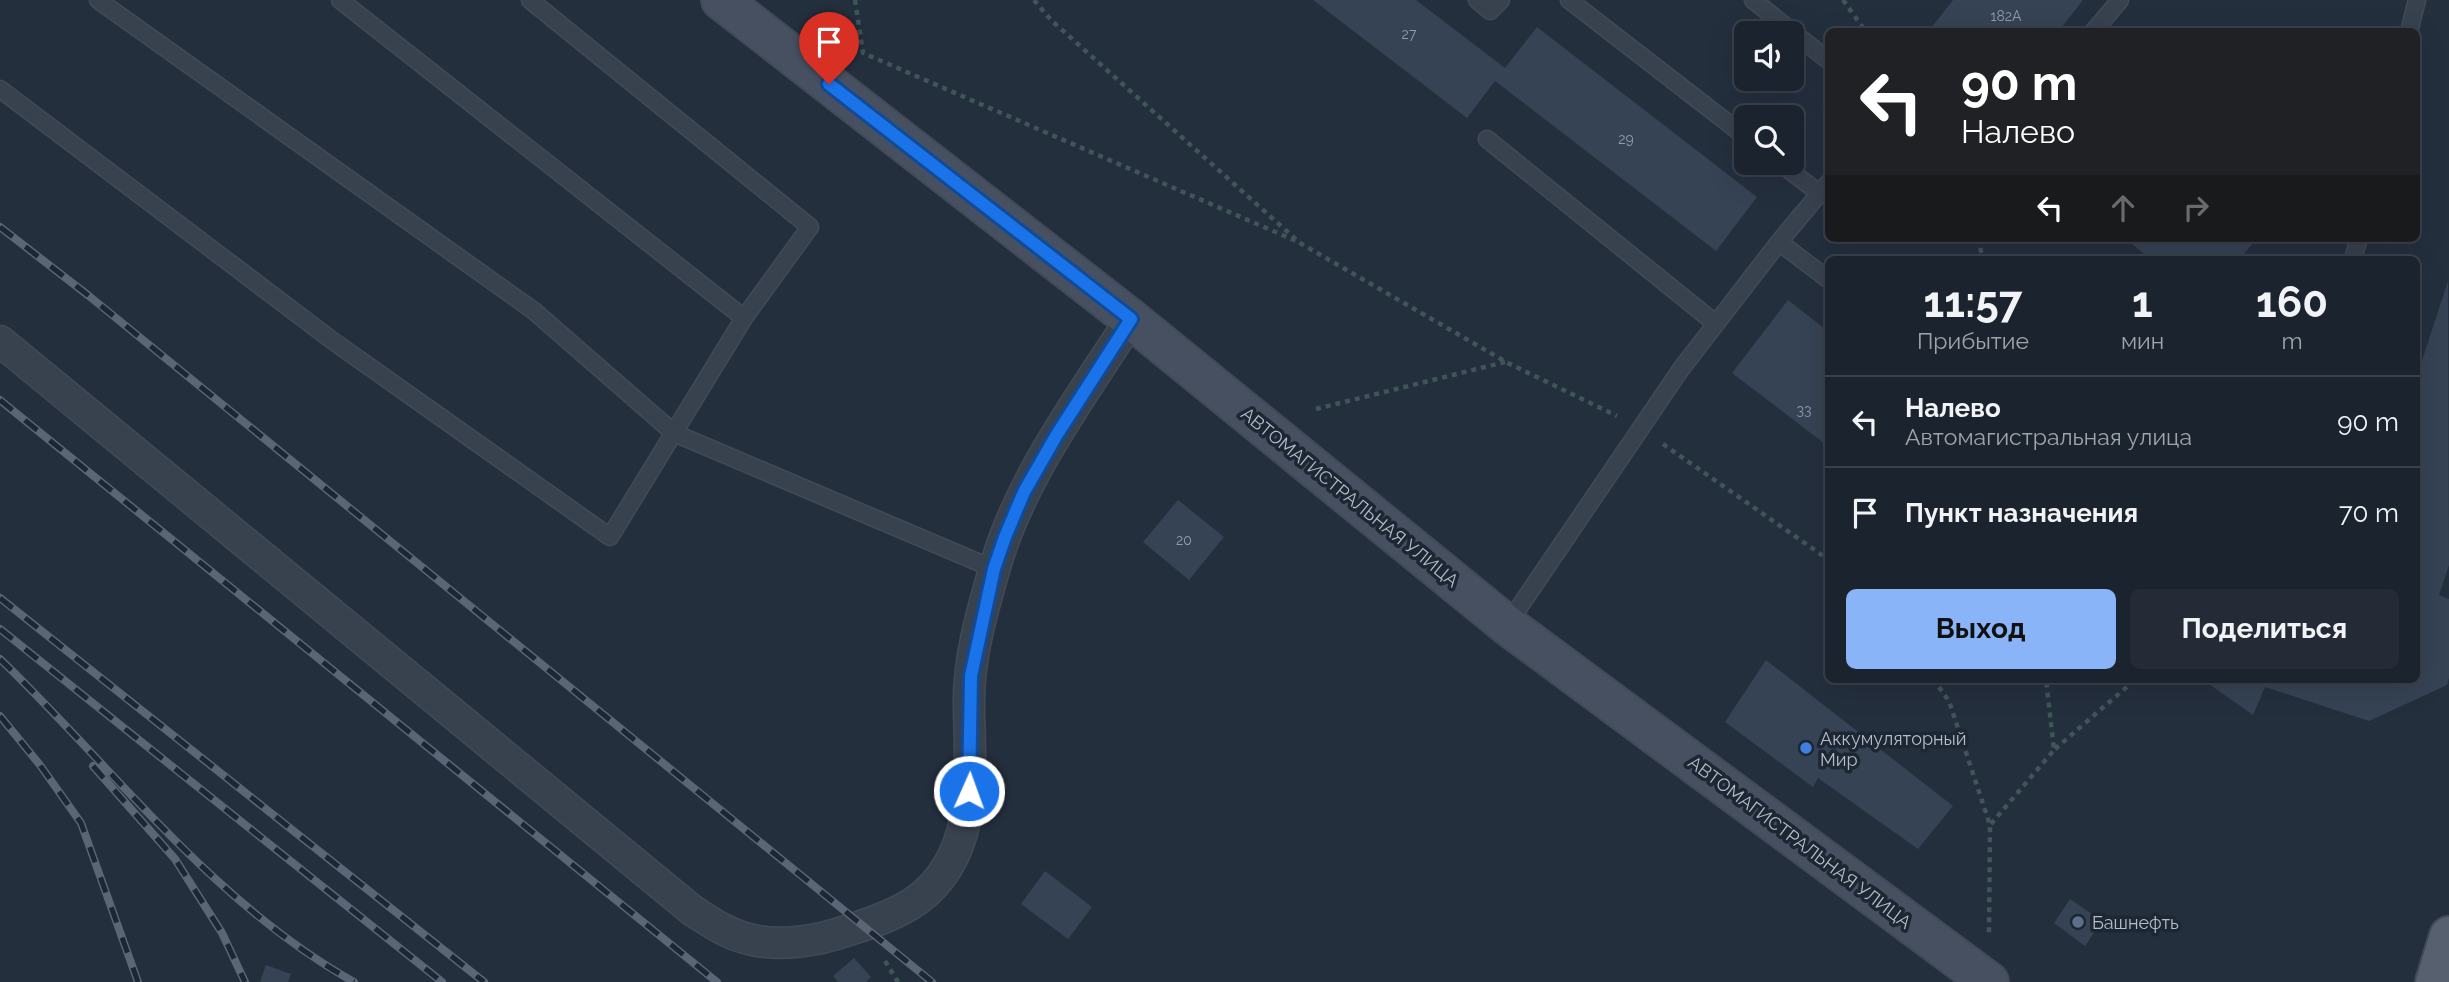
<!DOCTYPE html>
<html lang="ru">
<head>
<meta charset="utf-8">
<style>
	:root { --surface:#1b232e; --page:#242b36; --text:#f1f3f6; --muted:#a0a4aa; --line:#39404a; --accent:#8ab4f8 }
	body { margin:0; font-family:Raleway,sans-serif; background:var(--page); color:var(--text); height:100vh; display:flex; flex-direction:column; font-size:26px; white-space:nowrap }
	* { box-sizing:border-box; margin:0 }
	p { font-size:23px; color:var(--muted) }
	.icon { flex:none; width:38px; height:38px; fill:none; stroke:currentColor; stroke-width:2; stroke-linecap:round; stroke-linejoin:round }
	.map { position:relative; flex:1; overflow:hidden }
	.panel { position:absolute; left:1825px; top:256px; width:595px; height:427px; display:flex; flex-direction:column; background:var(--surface); border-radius:10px; box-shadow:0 7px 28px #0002,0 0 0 2px var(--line) }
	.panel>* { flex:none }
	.top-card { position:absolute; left:1825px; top:28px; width:595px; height:214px; border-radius:10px; box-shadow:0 7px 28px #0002,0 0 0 2px var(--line); background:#202124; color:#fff; overflow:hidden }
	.buttons { position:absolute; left:1734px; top:21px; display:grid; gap:14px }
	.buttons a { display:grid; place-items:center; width:70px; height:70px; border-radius:10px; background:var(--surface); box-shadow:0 7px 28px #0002,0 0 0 2px var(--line); font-size:35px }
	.pin { position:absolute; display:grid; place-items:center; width:60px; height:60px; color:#fff; margin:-72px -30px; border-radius:50% 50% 50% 0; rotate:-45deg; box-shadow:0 0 7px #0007 }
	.pin .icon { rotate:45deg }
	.me { position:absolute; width:77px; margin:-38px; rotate:2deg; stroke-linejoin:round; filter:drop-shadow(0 0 5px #0008) }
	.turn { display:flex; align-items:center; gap:24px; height:147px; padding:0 21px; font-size:32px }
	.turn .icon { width:91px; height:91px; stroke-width:2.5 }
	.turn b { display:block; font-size:49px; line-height:60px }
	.lanes { display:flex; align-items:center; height:66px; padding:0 21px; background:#0003; justify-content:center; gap:35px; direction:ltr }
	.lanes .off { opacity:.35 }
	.eta { display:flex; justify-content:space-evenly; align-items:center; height:119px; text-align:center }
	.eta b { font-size:42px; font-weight:700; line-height:49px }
	.action { display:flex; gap:14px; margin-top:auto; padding:14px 21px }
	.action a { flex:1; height:80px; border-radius:10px; background:var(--accent); color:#111; font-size:28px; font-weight:700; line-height:80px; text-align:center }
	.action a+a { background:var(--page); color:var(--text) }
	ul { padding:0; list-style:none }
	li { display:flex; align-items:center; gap:21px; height:91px; padding:0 21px; border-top:2px solid var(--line) }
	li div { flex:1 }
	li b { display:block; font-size:26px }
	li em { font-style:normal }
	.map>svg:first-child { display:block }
	.building { fill:#364354 }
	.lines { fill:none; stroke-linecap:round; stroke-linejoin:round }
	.service-casing { stroke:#414a57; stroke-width:19 }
	.minor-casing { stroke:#414a57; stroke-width:33 }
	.secondary-casing { stroke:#414a57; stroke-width:42 }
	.primary-casing { stroke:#414a57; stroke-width:42 }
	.path { stroke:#3f5557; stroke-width:4.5; stroke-dasharray:5 5; stroke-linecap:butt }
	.service { stroke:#38414e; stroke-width:16 }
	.minor { stroke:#38414e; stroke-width:30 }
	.secondary { stroke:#465061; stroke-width:38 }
	.primary { stroke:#56606e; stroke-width:38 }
	.rail-casing { stroke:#5a6575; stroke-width:8 }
	.rail { stroke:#1d2633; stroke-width:5; stroke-dasharray:16; stroke-linecap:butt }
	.route-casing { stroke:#114b97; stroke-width:18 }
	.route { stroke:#1a73e8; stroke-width:12 }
	.shop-dot { fill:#3f7fe0; stroke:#1d2633; stroke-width:2.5 }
	.service-dot { fill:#5c6f8a; stroke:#1d2633; stroke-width:2.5 }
	.labels { text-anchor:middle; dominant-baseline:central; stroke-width:7; stroke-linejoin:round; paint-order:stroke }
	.number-label { font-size:14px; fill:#929caa }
	.street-label { font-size:18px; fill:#b4bcc9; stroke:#1d2633 }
	.poi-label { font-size:18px; fill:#b4bcc9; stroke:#1d2633; text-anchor:start }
</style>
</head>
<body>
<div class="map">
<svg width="2449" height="982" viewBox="0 0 2449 982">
	<rect width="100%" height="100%" fill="#242f3e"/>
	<path class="building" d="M1313 0H1416L1505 68 1537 27 1757 197 1716 251 1495 81 1467 118Z
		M1953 0H2083L2058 32H1928Z
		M2125 238H2257L2240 259H2150Z
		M2448 281 2449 565 2439 595 2449 599V678L2447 685 2369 721 2265 687 2253 715 2206 682 2208 679H2417V376Z
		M1788 300 1829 332V447L1732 373Z
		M1178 500 1224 537 1189 580 1143 542Z
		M1766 660 1953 806 1918 849 1818 778 1813 787 1725 722Z
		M1045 871 1092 907 1068 939 1021 904Z
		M2070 899 2102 921 2085 946 2054 923Z
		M854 958 871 977 866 982H838L833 976Z
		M266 965 291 974 288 982H260Z"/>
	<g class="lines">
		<defs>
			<path id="service" d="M98 0 534 311 674 433 994 569
				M530 0 810 227 744 318
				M1477 0 1490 11 1501 0
				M1569 0 1746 137
				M1753 0 1829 61
				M2093 32 2120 0
				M2409 32 2417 0
				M0 89 333 341 610 537 744 318 340 0
				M1487 139 1715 323
				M1780 163 1819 193
				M1779 242 1829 182
				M2353 259 2359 238
				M1507 625 1681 369 1779 242 1829 280"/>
			<path id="minor" d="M0 341 693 911C709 921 726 933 745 938 777 948 818 941 849 930 871 923 898 914 917 900 979 854 970 774 969 705 968 660 982 612 994 570 1020 478 1080 399 1131 319"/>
			<path id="secondary" d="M721 0 1131 319 1507 625 1989 982"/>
			<path id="primary" d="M2435 982 2449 936"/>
		</defs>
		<use href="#service" class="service-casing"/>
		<use href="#minor" class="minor-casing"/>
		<use href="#secondary" class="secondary-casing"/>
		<use href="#primary" class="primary-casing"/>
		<path class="path" d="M855 0 863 53 1296 241
			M1034 0 1051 20 1300 243 1506 362 1617 416
			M1843 0 1866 32
			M1979 238 1982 259
			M1316 409 1505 362
			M1663 444 1829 560
			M1933 679 1949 701 1990 825 1989 933
			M2055 749 2136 679
			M1991 824 2054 750 2046 679
			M885 961 898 982"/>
		<use href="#service" class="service"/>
		<use href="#minor" class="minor"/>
		<use href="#secondary" class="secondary"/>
		<use href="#primary" class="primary"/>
		<defs>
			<path id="rail" d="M0 227 89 296 932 982
				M0 400 717 982
				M0 598 484 982
				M0 629 442 982
				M0 659C115 770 213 903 354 982
				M0 716 40 765 81 823 138 982
				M93 766 175 859 222 933 245 982"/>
		</defs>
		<use href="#rail" class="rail-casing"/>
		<use href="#rail" class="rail"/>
	</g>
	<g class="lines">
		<defs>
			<path id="route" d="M829 84 1131 319 1056 436 1024 492 1005 537 994 569 971 676 969 791"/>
		</defs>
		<use href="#route" class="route-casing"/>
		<use href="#route" class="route"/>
	</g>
	<circle class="shop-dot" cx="1806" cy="748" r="7"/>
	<circle class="service-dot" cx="2078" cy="922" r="7"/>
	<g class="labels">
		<g class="number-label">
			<text x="2006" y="16">182А</text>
			<text x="1409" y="34">27</text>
			<text x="1626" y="139">29</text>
			<text x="1804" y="410">33</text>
			<text x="1184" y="540">20</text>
		</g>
		<g class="street-label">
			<text transform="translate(1350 497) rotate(39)">АВТОМАГИСТРАЛЬНАЯ УЛИЦА</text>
			<text transform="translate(1800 842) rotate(37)">АВТОМАГИСТРАЛЬНАЯ УЛИЦА</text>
		</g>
		<g class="poi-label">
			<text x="1820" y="738">Аккумуляторный<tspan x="1820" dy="21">Мир</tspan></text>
			<text x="2092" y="922">Башнефть</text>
		</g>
	</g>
</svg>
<div class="buttons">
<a><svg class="icon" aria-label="sound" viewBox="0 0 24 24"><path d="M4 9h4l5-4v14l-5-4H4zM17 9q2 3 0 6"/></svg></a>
<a><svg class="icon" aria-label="search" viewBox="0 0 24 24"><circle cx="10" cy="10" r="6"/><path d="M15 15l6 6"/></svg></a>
</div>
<div class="pin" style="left:829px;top:84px;background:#d93025"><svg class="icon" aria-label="arrive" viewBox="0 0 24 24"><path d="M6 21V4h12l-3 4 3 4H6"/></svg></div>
<svg class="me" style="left:969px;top:791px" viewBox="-20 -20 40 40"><circle r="17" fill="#1a73e8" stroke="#fff" stroke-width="3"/><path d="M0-11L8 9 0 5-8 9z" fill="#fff"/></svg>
<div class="top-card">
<div class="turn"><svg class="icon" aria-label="left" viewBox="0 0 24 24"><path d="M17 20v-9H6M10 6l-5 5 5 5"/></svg><div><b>90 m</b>Налево</div></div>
<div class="lanes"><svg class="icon" aria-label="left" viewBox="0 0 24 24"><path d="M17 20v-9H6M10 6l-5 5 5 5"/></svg><svg class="icon off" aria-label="ahead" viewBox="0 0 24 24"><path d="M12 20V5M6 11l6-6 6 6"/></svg><svg class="icon off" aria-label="right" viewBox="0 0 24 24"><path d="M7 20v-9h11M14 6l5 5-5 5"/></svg></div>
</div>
<section class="panel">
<div class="eta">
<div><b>11:57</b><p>Прибытие</p></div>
<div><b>1</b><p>мин</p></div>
<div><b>160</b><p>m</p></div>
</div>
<ul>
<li><svg class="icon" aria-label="left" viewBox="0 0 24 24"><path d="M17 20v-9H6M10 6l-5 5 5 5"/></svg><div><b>Налево</b><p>Автомагистральная улица</p></div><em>90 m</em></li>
<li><svg class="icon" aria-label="arrive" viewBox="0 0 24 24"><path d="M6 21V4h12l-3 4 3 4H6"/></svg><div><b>Пункт назначения</b></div><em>70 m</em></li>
</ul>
<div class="action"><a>Выход</a><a>Поделиться</a></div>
</section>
</div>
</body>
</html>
